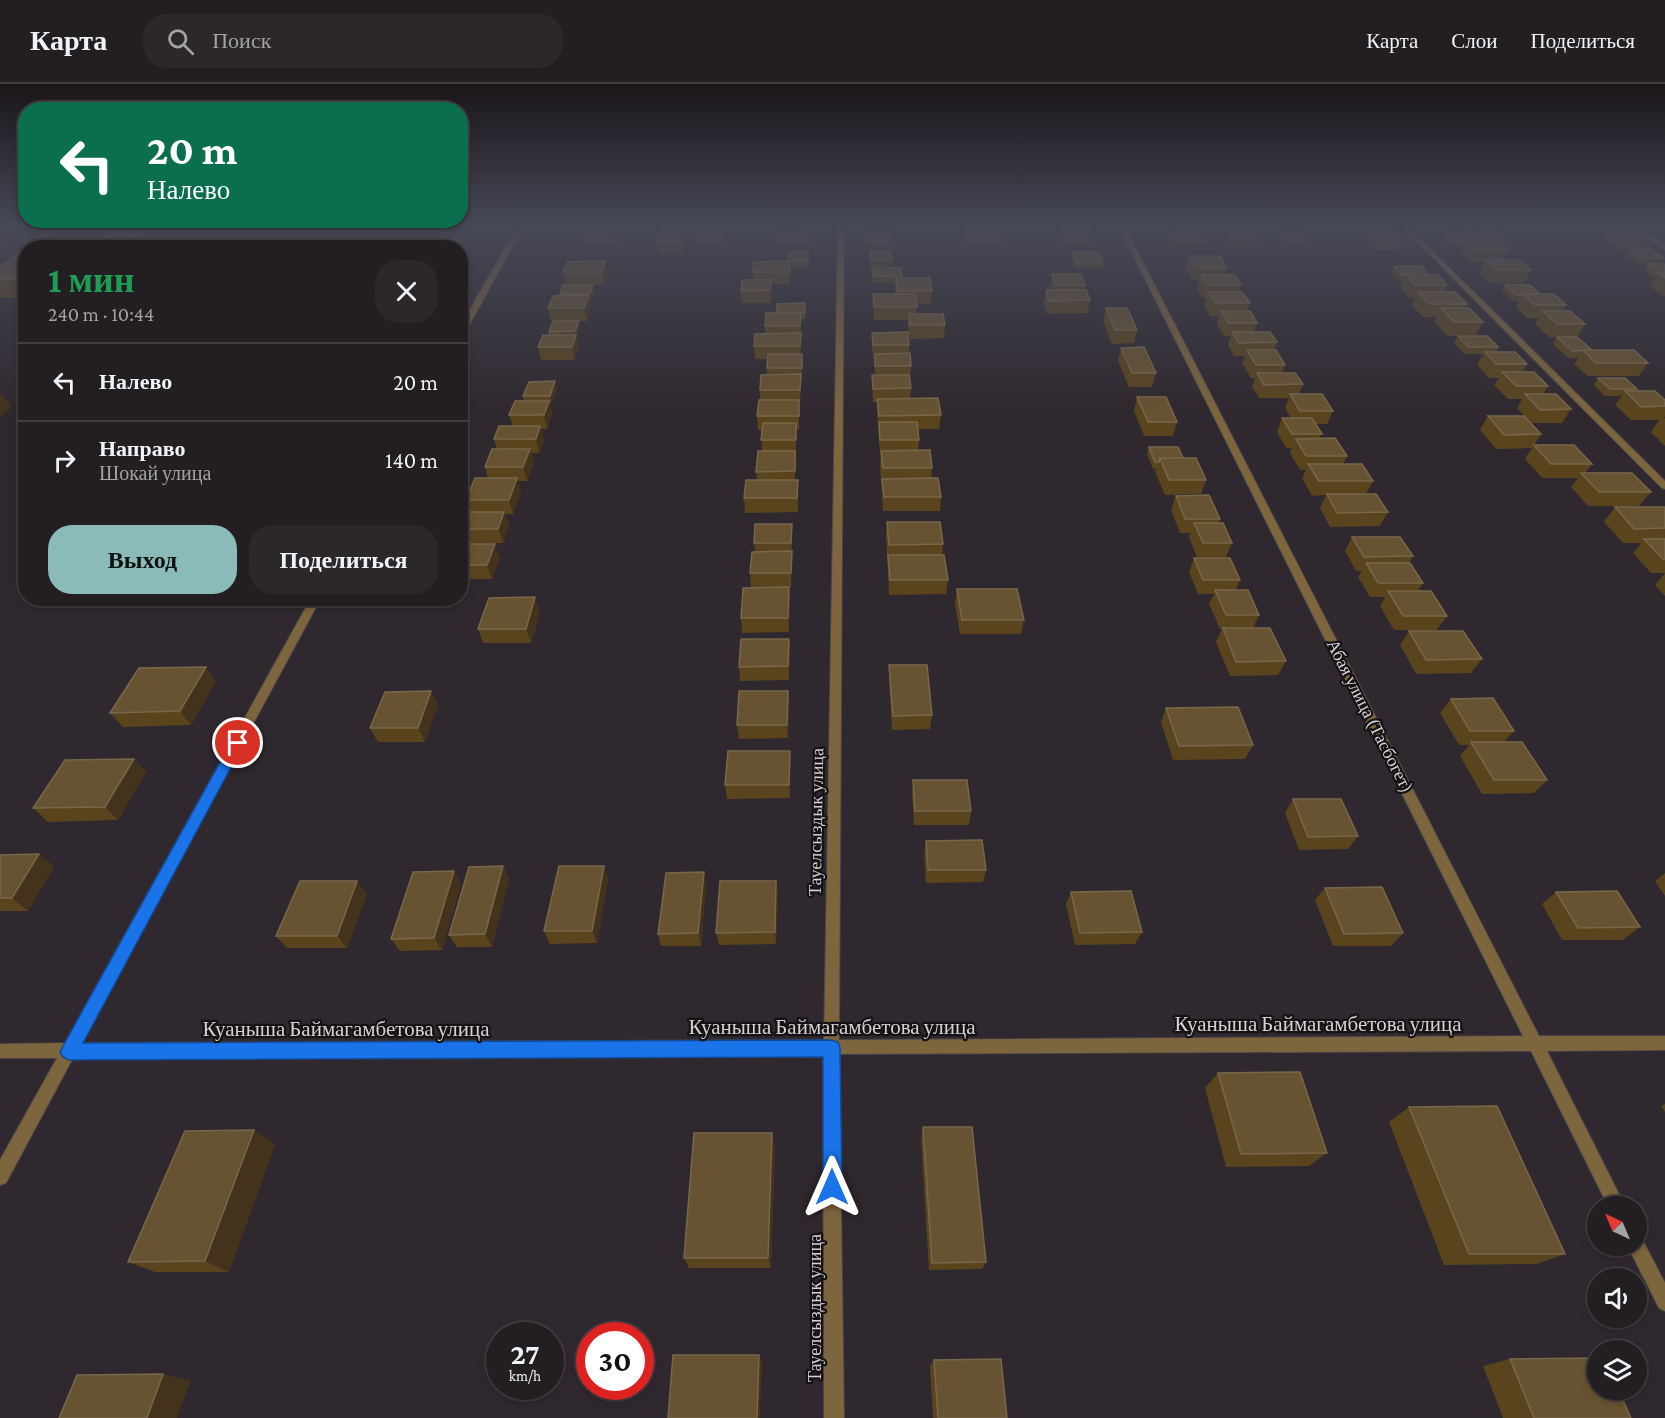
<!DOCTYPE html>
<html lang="ru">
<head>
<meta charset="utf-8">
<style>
	:root { --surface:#231e22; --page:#2b272a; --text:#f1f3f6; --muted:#a3a2a5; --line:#403c40; --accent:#8bbbb9 }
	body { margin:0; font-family:"Crimson Pro",serif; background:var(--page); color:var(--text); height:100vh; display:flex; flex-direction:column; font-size:22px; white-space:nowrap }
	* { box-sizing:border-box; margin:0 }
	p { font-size:20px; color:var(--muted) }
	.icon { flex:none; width:33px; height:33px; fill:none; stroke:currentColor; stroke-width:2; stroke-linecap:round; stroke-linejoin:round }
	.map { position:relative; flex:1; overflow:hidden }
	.panel { position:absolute; left:18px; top:156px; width:450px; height:366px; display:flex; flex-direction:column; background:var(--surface); border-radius:24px; box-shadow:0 3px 9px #0003,0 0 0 2px var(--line) }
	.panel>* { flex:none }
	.guide { position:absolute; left:18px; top:18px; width:450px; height:126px; border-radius:24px; box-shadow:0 3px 9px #0003,0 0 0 2px var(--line); background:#0b6e4f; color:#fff; overflow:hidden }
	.needle { width:39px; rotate:316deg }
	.controls { position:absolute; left:1587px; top:1112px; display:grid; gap:12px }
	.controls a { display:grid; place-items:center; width:60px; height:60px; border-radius:50%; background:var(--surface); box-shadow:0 3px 9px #0003,0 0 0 2px var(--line); font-size:30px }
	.speed { position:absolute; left:486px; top:1238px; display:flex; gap:12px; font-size:30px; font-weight:700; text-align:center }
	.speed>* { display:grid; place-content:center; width:78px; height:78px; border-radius:50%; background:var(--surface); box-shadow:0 3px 9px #0003,0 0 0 2px var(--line); line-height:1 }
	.speed small { font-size:15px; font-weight:400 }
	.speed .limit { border:9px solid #d22; background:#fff; color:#111 }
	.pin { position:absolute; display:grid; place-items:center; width:51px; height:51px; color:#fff; margin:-26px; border:3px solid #fff; border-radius:50%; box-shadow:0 2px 6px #0007 }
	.me { position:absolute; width:66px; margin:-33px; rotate:0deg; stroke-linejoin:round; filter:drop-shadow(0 0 4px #0008) }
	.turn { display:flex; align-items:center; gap:21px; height:126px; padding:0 30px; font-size:27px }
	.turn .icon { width:78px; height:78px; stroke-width:2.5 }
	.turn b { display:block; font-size:42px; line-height:51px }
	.round { display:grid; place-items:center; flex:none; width:63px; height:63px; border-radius:24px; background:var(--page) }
	.summary { display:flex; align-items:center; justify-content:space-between; height:102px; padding:0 30px }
	h1 { font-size:36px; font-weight:700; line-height:45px; color:#1e9e55 }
	.primary-button { display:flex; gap:12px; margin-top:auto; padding:12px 30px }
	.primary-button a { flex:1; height:69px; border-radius:24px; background:var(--accent); color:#111; font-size:24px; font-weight:700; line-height:69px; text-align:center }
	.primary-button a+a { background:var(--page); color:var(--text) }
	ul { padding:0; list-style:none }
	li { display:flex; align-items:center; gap:18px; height:78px; padding:0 30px; border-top:2px solid var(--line) }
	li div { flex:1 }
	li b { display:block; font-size:22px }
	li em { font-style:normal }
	header { display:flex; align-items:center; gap:36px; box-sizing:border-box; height:84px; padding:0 30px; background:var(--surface); border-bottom:2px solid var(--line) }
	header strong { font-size:28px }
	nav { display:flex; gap:33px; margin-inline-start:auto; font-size:21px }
	.search { width:420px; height:54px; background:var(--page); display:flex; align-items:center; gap:15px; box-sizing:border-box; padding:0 21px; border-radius:24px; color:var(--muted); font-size:22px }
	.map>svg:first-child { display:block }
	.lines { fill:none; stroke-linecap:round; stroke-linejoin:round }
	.minor-casing { stroke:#4a4349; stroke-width:2 }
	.minor { fill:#7d653e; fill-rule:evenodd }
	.wall { fill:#59441e }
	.shaded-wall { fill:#43321c }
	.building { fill:#675331; stroke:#78674b; stroke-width:1.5 }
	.route { fill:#1a73e8; stroke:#114b97; stroke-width:1.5 }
	.labels { text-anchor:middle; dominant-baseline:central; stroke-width:4.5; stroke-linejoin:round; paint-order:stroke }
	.street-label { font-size:18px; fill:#d6d1d5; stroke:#151215 }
	.near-street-label { font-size:21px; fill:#d6d1d5; stroke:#151215 }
</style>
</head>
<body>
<header>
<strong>Карта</strong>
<div class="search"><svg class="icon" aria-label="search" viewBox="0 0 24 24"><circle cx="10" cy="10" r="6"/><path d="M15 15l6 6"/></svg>Поиск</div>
<nav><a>Карта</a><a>Слои</a><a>Поделиться</a></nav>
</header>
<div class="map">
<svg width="1665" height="1334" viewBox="0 0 1665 1334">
	<rect width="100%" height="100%" fill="#2f282e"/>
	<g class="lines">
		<defs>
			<path id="minor" d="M50 143H57L33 164H26V165L25 164 26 163Z
				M517 143H523L464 251 460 253V243Z
				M838 143H844L839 956 1523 952 1119 143H1125L1539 952H1665V966L1547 967 1625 1122H1608L1531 967 839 970 844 1334H824L823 970 73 974 6 1099 0 1101V1076L57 974H0V960L65 959 311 514H321L81 959 824 956Z
				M1402 143H1408L1665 397V405L1662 404Z
				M1631 143H1638L1665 161V166Z
				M1636 1153 1642 1155 1665 1199V1227L1659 1224 1627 1161H1636Z"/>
		</defs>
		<use href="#minor" class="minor-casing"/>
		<use href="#minor" class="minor"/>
	</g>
	<path class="wall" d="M585 143H618L620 153 617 161H585L583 149Z
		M662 143H687V149L683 170H659L657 158Z
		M696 143 727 149 725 161H696L695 149Z
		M964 143H1001L1003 149 1002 161H965L963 152Z
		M1061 143H1090L1093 150 1091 162H1064L1059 152Z
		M1169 143H1205L1209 149 1205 161 1172 162 1167 152Z
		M1226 143H1253L1259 150 1255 163H1232L1224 151Z
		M1368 143H1393L1404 153 1398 166H1377L1364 152Z
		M1605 143H1632L1645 152 1638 164 1664 174 1659 180 1665 181V212H1663L1650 202 1655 195 1644 186 1648 180H1638L1624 170 1627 165H1618L1600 152Z
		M1474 144 1507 150 1504 156H1498L1509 166 1503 176 1531 186 1524 199H1490L1479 189 1485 178H1470L1460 169 1463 163H1452L1441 153 1444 147 1476 156H1480L1471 150Z
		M808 145 809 159H778L777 153Z
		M143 146 149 158 143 164H108L104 158Z
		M865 146 891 156 890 162H866Z
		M1281 146 1309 155 1307 161H1286L1279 152Z
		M26 164V214H0V183Z
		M808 167V183H790V200H771V219H742L741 207 753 196V188L788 177Z
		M870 167 892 176V182L871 183Z
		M1072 168 1103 178 1102 184H1075L1071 174Z
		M1189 172 1227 184 1225 191 1241 201 1239 208 1250 219 1247 227 1257 239 1254 248 1277 258 1274 266 1285 281 1282 289 1303 300 1299 310 1333 327 1327 340H1316L1322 350 1319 354 1347 372 1343 380 1373 397 1366 410 1388 428 1380 442 1330 443 1320 424 1326 411 1312 412 1302 394 1306 386H1300L1290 369 1292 364H1286L1277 348 1282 334H1291L1285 324 1289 314H1259L1252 303 1255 294H1251L1242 279 1245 272H1234L1228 261 1231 252H1224L1217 240 1219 232H1210L1204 221 1206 214H1203L1197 204 1199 196H1192L1185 184Z
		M605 177 608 190 604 201H566L563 188Z
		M1394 182 1429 191 1447 201 1444 208 1467 220 1464 224 1483 238 1476 251 1447 252 1434 237 1437 233H1423L1412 221 1415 214H1409L1400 204 1403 197H1399L1391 189Z
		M872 184 902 192V194L932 207 931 220H916V230L945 241 944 254 910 255 908 243V236H874L873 210H895V199H872Z
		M1052 190 1085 201 1084 206 1090 216 1088 229 1047 230 1044 219 1046 206H1051L1050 203Z
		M593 201 594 208 591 216H590L591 224 587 237H579L580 243 576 253 579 264 574 276H541L538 263 549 251V248L553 237H551L548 224 560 212V210Z
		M1505 201 1540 210 1566 221 1563 227 1585 240 1577 253 1592 266 1648 279 1639 292H1588L1574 280 1578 274H1568L1553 260 1557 253H1549L1535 240 1539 234H1527L1516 223 1519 217H1513L1502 207Z
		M805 219V235H801V270H802V297H801L800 320H799V346H796V370L795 396 798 410V428L745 429 744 414 757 396 756 388 762 367V346H758L757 332 760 316V306L767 291V275H755L754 262 765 250V242L777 229Z
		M1106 224 1137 246 1134 259 1112 260 1103 237Z
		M872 249 909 261V269L911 282 910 296 911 304 910 315 941 331 939 345H918L919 356 918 366 932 384 931 395 941 413 940 427H883L880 381 881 370H880L877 328V318H873L872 291H875L874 274H873L872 262Z
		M1458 252 1498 263 1496 268 1527 280 1523 288 1548 302 1543 310 1571 325 1562 339H1531L1541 350 1534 361 1592 380 1585 389 1651 408 1639 422H1588L1571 403 1578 394H1542L1525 375 1532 364 1496 365 1480 346 1488 332 1528 336 1517 324 1522 315H1508L1494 301 1499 294H1489L1477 281 1483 270H1465L1454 259Z
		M1121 264 1156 289 1152 303H1129L1118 277Z
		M1598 294 1637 305 1635 307 1665 316V332L1664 334H1665V362L1651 348 1659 336H1631L1615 321 1622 312H1605L1594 301Z
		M557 304 551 319H550L552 330 547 345H541L544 356 539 369H531L534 379 527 397H517L521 408 513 430H505L509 442 503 459 461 460 460 433 470 428 466 416 488 394 485 383 497 365 494 355 513 342 509 331 524 317 523 312Z
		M1137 313 1177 338 1173 352H1144L1134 327Z
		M1149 363 1183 374 1206 396 1201 410 1165 411 1155 388 1156 385H1153L1147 370Z
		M1176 412 1220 435 1218 439 1232 459 1226 473H1197L1189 453 1191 449H1180L1171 426Z
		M1615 423H1665V512L1655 501 1665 489H1651L1633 469 1641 459H1623L1604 438Z
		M887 438 943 460 942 471 948 496 946 510 889 511 886 452Z
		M792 440 791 503H751L750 489 755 468 754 459Z
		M1352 453 1413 472 1409 479 1423 499 1418 507 1447 532 1437 546H1394L1380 522 1385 513H1370L1358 493 1362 487H1356L1345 467Z
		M460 460 500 475 492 495H460Z
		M1194 474 1240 496 1236 506 1259 531 1253 544 1286 577 1278 591 1230 592 1216 558 1222 545H1220L1209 520 1214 510H1198L1189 488Z
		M789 503V548L742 549 741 534Z
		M957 505 1024 536 1021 550H960L955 520Z
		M540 528 531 559H483L478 545Z
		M1409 547 1482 575 1471 589 1416 590 1400 561Z
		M789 555 790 569 789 596 740 597 739 583Z
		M889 581 932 631 930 645 892 646 889 595Z
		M216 597 191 641 123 643 110 629Z
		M788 607 789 621 788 654 739 655 737 641Z
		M1451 615 1514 647 1504 658 1547 696 1534 709 1482 710 1460 672 1469 661H1459L1440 629Z
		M438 621 425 658H378L370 644Z
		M1166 624 1253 661 1245 675 1173 676 1161 638Z
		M134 675 146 688 118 736 48 738 33 724Z
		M790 681V714L727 715 725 701Z
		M913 696 971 727 969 741H914L912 710Z
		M1293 715 1358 752 1348 765 1299 766 1285 729Z
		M926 757 986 786 983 798 926 799 924 770Z
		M39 770 54 783 28 827H0V771Z
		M503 782 509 795 492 863H457L449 851Z
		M604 782 608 795 597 859 550 860 544 847Z
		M1665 789V812L1655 797Z
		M776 797 778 810 776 860 719 861 716 849Z
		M461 800 442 866 400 867 391 855Z
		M706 801 701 862H661L658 850Z
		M1325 804 1403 849 1391 862H1333L1315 816Z
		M1071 808 1142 848 1135 860 1075 861 1066 820Z
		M1556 808 1640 843 1623 856H1562L1542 820Z
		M367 810 347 864H287L276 852Z
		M1218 989 1327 1069 1309 1082 1226 1083 1205 1004Z
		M1665 1020V1028L1661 1022Z
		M1409 1023 1565 1170 1537 1180 1444 1181 1389 1038Z
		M923 1043 986 1178 982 1185 929 1186 921 1053Z
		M772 1049 775 1062 771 1184H689L684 1174Z
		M275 1060 229 1188H155L128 1178Z
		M1510 1275 1631 1334H1503L1483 1282Z
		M934 1276 1007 1334H933L930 1282Z"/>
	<path class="shaded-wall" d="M3 143H7L14 153 0 163V145Z
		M617 143H618L620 153 617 161 615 149Z
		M685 143H687V149L683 170 681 158Z
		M725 143H726L727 149 725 161 724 148Z
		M143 146 149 158 143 164H133L129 157Z
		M461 154 467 173 460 184V164H456Z
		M65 157 68 164H57Z
		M605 177 608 190 604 201 602 188Z
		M26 188V208L17 195Z
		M771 196 772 209 771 219 770 206Z
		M593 201 594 208 591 216 590 210Z
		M589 211 591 224 587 237 584 224Z
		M801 229V263L800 275V262Z
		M579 237 580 243 576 253 579 264 574 276 572 263 575 252V247Z
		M555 297 557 304 551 319 550 312Z
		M0 309H1L11 323 0 333Z
		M549 317 552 330 547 345 544 331Z
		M540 342 544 356 539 369 536 355Z
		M530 365 534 379 527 397 523 383Z
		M517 394 521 408 513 430 509 416Z
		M504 428 509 442 503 459 498 445Z
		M495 460 500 475 492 495 487 481Z
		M792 467V482L791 503V489Z
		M789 503 790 518 789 548 788 534Z
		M535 513 540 528 531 559 526 545Z
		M789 555 790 569 789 596 788 582Z
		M206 583 216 597 191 641 180 627Z
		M431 607 438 621 425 658 418 644Z
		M788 607 789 621 788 654 787 641Z
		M790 667V714L789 701Z
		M134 675 146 688 118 736 105 723Z
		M39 770 54 783 28 827 12 814Z
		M503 782 509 795 492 863 485 850Z
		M604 782 608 795 597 859 592 847Z
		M454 787 461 800 442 866 434 854Z
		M704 788 706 801 701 862 698 849Z
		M357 797 367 810 347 864 337 852Z
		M776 797 778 810 776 860 775 848Z
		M254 1046 275 1060 229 1188 205 1177Z
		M772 1049 775 1062 771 1184 768 1174Z
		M759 1271 762 1278 760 1334H757Z
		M163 1290 191 1296 177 1334H147Z"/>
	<path class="building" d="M585 143H617L615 149H583Z
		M662 143H685L681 158H657Z
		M696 143H725L724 148 695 149Z
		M965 143H1001L1003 149H966Z
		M1063 143H1090L1093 150H1066Z
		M1172 143H1205L1209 149H1175Z
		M1231 143H1253L1259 150 1236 151Z
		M1372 143H1393L1404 153H1382Z
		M1497 143 1507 150 1484 151 1474 144Z
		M1612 143H1632L1645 152H1625Z
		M808 145V153H777L778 146Z
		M118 146H143L129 157 104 158Z
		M865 146H890L891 156H866Z
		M1281 146H1301L1309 155H1289Z
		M1444 147H1465L1476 156 1455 157Z
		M461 154 456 164H414L420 155Z
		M1467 156H1498L1509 166H1477Z
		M65 157 57 164H26L34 158Z
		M26 164V188L17 195H0V183Z
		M1628 164H1649L1664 174H1642Z
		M808 167V177H788L789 168Z
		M870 167H891L892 176H871Z
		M1072 168H1099L1103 178H1076Z
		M1189 172H1220L1227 184H1196Z
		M1486 176H1520L1531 186H1496Z
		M605 177 602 188H563L567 178Z
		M790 177V188H753L754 178Z
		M1648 180H1664L1665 189H1660Z
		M1394 182H1421L1429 191H1402Z
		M872 184H901L902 192H873Z
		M1658 189H1665V194Z
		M1052 190H1081L1085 201H1056Z
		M1201 191H1235L1241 201H1207Z
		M1406 191H1438L1447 201H1415Z
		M896 194H930L932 207H897Z
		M742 196H771L770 206 741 207Z
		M563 201H593L590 210H560Z
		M1505 201H1530L1540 210 1516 211Z
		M1046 206H1086L1090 216 1049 217Z
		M1208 208H1242L1250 219H1215Z
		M1418 208H1455L1467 220H1430Z
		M873 210H915L917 223H874Z
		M1523 210H1554L1566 221H1535Z
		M589 211 584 224H548L553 212Z
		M805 219V229H777V220Z
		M1106 224H1127L1137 246H1115Z
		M1441 224H1469L1483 238H1454Z
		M1221 227H1250L1257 239H1228Z
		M1543 227H1570L1585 240H1557Z
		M766 229H801L800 242H765Z
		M909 230H943L945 241H910Z
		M553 237H579L575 247 549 248Z
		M908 248 909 261H873L872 249Z
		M1232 248H1270L1277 258 1239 259Z
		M801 249 800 262H754L755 250Z
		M543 251H576L572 263H538Z
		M1458 252H1487L1498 263H1468Z
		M1557 253H1577L1592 266 1572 267Z
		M1144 263 1156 289H1132L1121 264Z
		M1247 266H1276L1285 281H1256Z
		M1583 266H1634L1648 279H1596Z
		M1485 268H1515L1527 280H1496Z
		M910 269 911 282H875V270Z
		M768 270H802V284H767Z
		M1502 288H1534L1548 302H1516Z
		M1257 289H1295L1303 300 1264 301Z
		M801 290 800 306H760L761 291Z
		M872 291H909L911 304 873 305Z
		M1598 294H1625L1637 305H1610Z
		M555 297 550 312H523L529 298Z
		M1625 307H1655L1665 316V322L1641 323Z
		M1290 310H1322L1333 327H1300Z
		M1525 310H1556L1571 325 1540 326Z
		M1137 313H1166L1177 338H1148Z
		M938 314 941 331 879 332 877 315Z
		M759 316H799V332H757Z
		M515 317H549L544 331H509Z
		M1488 332H1524L1541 350 1504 351Z
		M1282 334H1312L1322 350H1292Z
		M879 338H917L919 356H880Z
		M763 339H796V356H761Z
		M499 342H540L536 355H494Z
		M1335 354 1347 372H1306L1296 355Z
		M1534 361H1574L1592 380H1551Z
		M1149 363H1178L1183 374H1160L1159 378H1155Z
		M492 365H530L523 383H485Z
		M930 366 932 384H883L881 367Z
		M758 367H795V387L756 388Z
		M1160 374H1196L1206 396H1169Z
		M1308 380H1362L1373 397H1319Z
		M1581 389H1632L1651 408H1599Z
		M475 394H517L509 416H466Z
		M938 394 941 413H884L882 395Z
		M746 396H798L797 414H744Z
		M1327 410H1376L1388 428 1337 429Z
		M1209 411 1220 435H1185L1176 412Z
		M1615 423H1665V444L1634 445Z
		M463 428H504L498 445H460V433Z
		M887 438H940L943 460 889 461Z
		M1194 439H1223L1232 459H1203Z
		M755 440H792L791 459H754Z
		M1352 453H1400L1413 472 1364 473Z
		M1644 455H1665V475H1663Z
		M460 460H495L487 481H460Z
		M792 467 791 489H750L752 468Z
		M888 471H944L948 496H890Z
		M1194 474H1230L1240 496H1203Z
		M1366 479H1410L1423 499H1378Z
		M789 503 788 534H741L743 504Z
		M957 505H1017L1024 536H962Z
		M1215 506H1248L1259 531H1226Z
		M1388 507H1431L1447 532H1403Z
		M535 513 526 545H478L489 514Z
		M1223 544H1270L1286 577 1236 578Z
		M1409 547H1463L1482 575 1426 576Z
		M741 555H789L788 582 739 583Z
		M889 581H927L932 631 893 632Z
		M206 583 180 627 110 629 139 584Z
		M431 607 418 644H370L385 608Z
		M739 607H788L787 641H737Z
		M1493 614 1514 647H1470L1451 615Z
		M1238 623 1253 661 1179 662 1166 624Z
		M1471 658H1522L1547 696H1494Z
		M728 667H790L789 701H725Z
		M134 675 105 723 33 724 65 676Z
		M913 696H967L971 727H915Z
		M1293 715H1341L1358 752 1308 753Z
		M982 756 986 786H928L926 757Z
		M39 770 12 814H0V771Z
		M503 782 485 850 449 851 469 783Z
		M559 782H604L592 847H544Z
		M454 787 434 854 391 855 413 788Z
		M704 788 698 849 658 850 666 789Z
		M300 797H357L337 852H276Z
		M720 797H776L775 848 716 849Z
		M1382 803 1403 849 1344 850 1325 804Z
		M1131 807 1142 848 1080 849 1071 808Z
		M1617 807 1640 843 1578 844 1556 808Z
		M1300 988 1327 1069 1241 1070 1218 989Z
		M1497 1022 1565 1170H1469L1409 1023Z
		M923 1043H972L986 1178 932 1179Z
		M254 1046 205 1177 128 1178 185 1047Z
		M694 1049H772L768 1174H684Z
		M673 1271H759L757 1334H668Z
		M1598 1274V1305H1618L1631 1334H1534L1510 1275Z
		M1001 1275 1007 1334H938L934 1276Z
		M163 1290 147 1334H59L77 1291Z"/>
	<linearGradient id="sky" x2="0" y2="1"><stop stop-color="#1a1619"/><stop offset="0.43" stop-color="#474857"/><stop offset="1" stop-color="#474857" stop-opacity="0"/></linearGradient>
	<rect width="1665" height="329" fill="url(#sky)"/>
	<path class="route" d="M238 654 244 659 83 959 831 956 838 958 840 964 842 1103 839 1110 832 1112 826 1110 823 1103V973L69 976 63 973 60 968 63 962 233 655Z"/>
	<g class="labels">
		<g class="street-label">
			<text transform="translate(1370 632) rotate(63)">Абая улица (Тасбогет)</text>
			<text transform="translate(816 738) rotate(-89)">Тауелсыздык улица</text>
			<text transform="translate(815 1224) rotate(-90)">Тауелсыздык улица</text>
		</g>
		<g class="near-street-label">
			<text x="1318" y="940">Куаныша Баймагамбетова улица</text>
			<text x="832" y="943">Куаныша Баймагамбетова улица</text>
			<text x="346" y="945">Куаныша Баймагамбетова улица</text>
		</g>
	</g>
</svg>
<div class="controls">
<a><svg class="needle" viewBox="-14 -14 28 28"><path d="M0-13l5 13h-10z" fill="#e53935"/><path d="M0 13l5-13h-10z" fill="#a3a2a5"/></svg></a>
<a><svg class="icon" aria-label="sound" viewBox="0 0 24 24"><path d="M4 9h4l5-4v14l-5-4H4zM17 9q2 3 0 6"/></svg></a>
<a><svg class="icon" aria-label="layers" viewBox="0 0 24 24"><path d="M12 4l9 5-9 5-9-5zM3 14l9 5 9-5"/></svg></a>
</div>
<div class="speed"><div>27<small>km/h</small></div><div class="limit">30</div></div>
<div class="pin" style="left:238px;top:659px;background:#d93025"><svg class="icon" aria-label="arrive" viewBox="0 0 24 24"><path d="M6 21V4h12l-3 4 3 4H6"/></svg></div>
<svg class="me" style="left:832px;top:1103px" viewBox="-20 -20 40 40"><path d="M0-17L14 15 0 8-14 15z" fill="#1a73e8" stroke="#fff" stroke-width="4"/></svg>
<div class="guide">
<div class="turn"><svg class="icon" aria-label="left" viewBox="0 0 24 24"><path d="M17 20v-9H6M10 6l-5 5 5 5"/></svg><div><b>20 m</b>Налево</div></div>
</div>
<section class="panel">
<div class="summary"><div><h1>1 мин</h1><p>240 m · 10:44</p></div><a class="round"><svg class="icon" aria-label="close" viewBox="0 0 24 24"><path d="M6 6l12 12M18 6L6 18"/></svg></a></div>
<ul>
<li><svg class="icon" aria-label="left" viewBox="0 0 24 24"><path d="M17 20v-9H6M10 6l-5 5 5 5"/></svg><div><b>Налево</b></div><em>20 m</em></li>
<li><svg class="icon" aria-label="right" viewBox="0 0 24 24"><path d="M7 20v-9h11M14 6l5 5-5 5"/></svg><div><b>Направо</b><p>Шокай улица</p></div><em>140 m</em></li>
</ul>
<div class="primary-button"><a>Выход</a><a>Поделиться</a></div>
</section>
</div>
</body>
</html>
